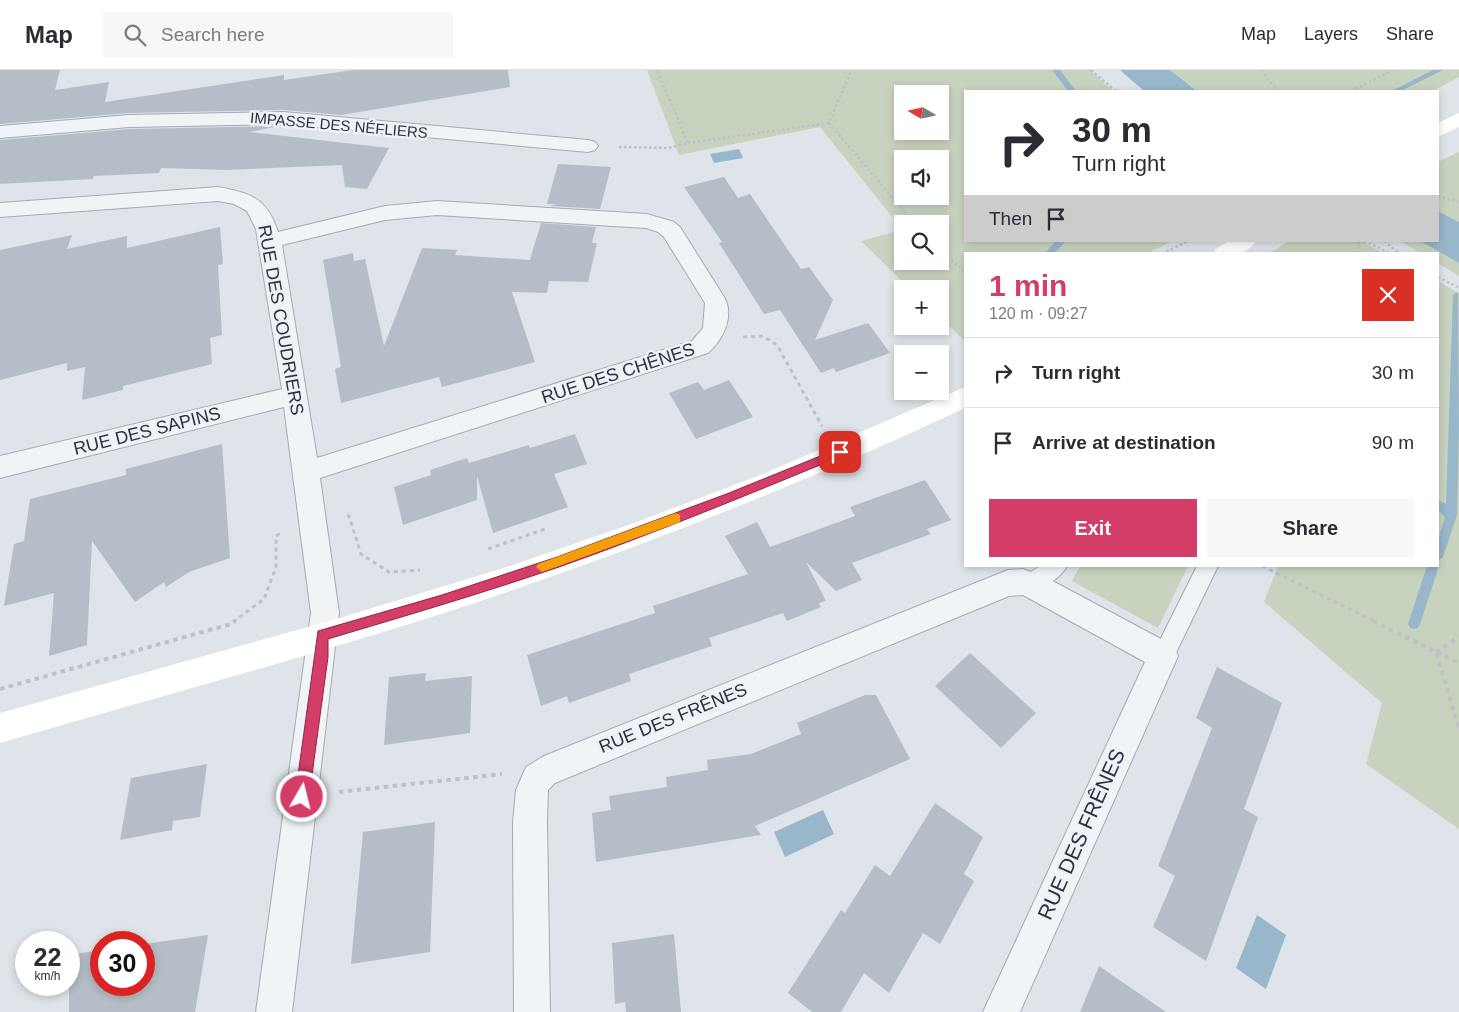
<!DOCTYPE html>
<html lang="en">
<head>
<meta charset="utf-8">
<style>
	:root { --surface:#fff; --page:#f7f7f7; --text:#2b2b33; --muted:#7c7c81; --line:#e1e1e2; --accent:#d43d67 }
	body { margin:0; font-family:Helvetica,sans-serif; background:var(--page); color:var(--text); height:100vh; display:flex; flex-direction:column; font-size:19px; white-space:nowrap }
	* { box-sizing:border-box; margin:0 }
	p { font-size:16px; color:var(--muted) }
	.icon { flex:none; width:28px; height:28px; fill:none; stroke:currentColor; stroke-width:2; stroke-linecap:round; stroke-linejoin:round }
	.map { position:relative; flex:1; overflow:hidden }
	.drawer { position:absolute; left:964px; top:182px; width:475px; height:315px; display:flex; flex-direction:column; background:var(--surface); border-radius:0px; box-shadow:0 2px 8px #0003 }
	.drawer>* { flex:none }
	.banner { position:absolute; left:964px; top:20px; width:475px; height:152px; border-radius:0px; box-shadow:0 2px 8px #0003; background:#fff; color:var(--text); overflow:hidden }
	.needle { width:32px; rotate:279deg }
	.controls { position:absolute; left:894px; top:15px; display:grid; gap:10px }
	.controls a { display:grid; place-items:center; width:55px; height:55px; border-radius:0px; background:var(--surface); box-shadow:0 2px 8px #0003; font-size:25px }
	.speed { position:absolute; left:15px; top:861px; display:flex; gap:10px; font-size:25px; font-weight:700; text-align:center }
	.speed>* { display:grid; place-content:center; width:65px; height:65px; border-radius:50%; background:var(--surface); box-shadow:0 2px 8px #0003; line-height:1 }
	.speed small { font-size:12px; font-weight:400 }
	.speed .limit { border:8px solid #d22; background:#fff; color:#111 }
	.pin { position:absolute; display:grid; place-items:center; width:42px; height:42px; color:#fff; margin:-21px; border-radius:10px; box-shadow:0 2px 8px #0006 }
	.me { position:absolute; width:55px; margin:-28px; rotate:8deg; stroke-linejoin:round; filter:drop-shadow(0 0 4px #0008) }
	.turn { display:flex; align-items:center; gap:18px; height:105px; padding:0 25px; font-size:22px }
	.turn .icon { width:65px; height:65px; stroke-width:2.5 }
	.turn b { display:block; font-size:35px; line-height:42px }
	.then { display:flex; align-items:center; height:48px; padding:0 25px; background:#0003; gap:10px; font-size:19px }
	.round { display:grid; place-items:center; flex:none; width:52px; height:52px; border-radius:0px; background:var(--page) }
	.overview { display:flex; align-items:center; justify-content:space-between; height:85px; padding:0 25px }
	h1 { font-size:30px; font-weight:600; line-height:38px; color:var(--accent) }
	.primary-button { display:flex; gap:10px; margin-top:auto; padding:10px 25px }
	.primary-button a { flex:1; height:58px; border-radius:0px; background:var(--accent); color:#fff; font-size:20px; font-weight:600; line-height:58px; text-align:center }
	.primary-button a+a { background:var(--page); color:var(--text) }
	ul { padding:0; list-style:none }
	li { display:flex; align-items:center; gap:15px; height:70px; padding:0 25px; border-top:1px solid var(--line) }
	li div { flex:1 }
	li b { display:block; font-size:19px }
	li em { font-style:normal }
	header { display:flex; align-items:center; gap:30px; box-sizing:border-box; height:70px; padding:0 25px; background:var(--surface); border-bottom:1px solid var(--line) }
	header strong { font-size:24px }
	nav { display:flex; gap:28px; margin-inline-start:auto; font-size:18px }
	.search { width:350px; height:45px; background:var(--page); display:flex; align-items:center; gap:12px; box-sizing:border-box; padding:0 18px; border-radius:0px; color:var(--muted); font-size:19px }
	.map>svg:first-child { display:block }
	.green { fill:#c7d3bf; fill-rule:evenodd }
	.water { fill:#98b7cb }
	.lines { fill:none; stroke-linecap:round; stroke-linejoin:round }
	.stream { fill:#98b7cb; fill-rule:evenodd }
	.building { fill:#b5bec6 }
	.lane-casing { stroke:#a3abb3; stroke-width:2 }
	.street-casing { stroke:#a3abb3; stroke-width:2 }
	.path-far2 { stroke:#bcc2c7; stroke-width:2.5; stroke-dasharray:2.5 2.5; stroke-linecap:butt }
	.path-far1 { stroke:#bcc2c7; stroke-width:3; stroke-dasharray:4 4; stroke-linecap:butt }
	.path { stroke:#bcc2c7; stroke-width:4; stroke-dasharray:4.5 4.5; stroke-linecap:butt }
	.lane { fill:#f1f4f7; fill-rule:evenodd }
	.street { fill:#f1f4f7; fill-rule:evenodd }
	.secondary { fill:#fff; fill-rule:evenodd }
	.route { fill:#d43d67; stroke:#8a2843 }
	.slow { fill:#f59e0b }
	.labels { text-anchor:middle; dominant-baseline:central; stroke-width:5; stroke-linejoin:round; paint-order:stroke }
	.far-street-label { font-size:15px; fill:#273340; stroke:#eef2f6 }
	.street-label { font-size:18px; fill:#273340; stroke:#eef2f6 }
	.near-street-label { font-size:21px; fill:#273340; stroke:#eef2f6 }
</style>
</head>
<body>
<header>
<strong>Map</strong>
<div class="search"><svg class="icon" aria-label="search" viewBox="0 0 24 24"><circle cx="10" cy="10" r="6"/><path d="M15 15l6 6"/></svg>Search here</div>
<nav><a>Map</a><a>Layers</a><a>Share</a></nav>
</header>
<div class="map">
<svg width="1459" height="942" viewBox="0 0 1459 942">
	<rect width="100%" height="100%" fill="#dee4e9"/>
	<path class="green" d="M647 0H1090L1113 21H965V171H1173L1145 184H965V271L940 247V219H910L861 171 902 160V191H940V154H902V159L820 57 679 85ZM902 24H940V61H902ZM902 89H940V126H902Z
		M1170 0H1459V7L1433 21H1198Z
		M1459 82V152L1438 141V92Z
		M1289 171H1361L1385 184H1268Z
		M1401 171H1420L1459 193V206L1438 193V184H1422Z
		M1438 211 1459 223V759L1366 694 1382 633 1264 532 1278 496H1438Z
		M1080 496H1188L1158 558 1072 511Z"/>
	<path class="water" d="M1120 0H1170L1197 21H1144Z
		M739 79 743 88 714 93 710 84Z
		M1438 141 1459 152V193L1420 171H1438Z
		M823 740 834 764 785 787 774 762Z
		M1257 845 1286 865 1266 919 1236 898Z"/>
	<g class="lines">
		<path class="stream" d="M1052 0H1060L1076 21H1068Z
			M1433 0H1443L1401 21H1392Z
			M1056 171H1066L1054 184H1044Z
			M1458 222 1459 356 1457 445 1444 484 1442 488 1438 489V469L1445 447 1438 440V430L1446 434 1453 225Z
			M1438 493 1439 496 1420 554 1418 558 1414 559 1410 558 1408 554 1427 496H1438Z"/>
	</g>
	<path class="building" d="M0 0H60L55 20 109 12 105 32 284 5V10L353 0H508L510 17 341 45 284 40 129 43 0 54Z
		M279 56 250 62 389 78 367 119 345 117 342 95 228 100 161 98 159 103 94 106 93 109 0 114V70L129 59Z
		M558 94 611 97 600 139 550 136 557 134H547Z
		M724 107 738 128 750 124 801 199 809 197 833 230 815 270 868 253 890 283 836 302 834 298 821 303 780 240 764 244 719 173 722 172 684 117Z
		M541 153 596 157 592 173H597L588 212 549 211 547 223 512 222 535 292 442 317 439 307 341 333 335 299 341 297 323 190 353 183 354 191 365 189 384 276 422 178 457 180 455 185 530 190Z
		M220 157 223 194 218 195 222 265 210 268 212 294 123 316V320L82 330 85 297 67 301V293L0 310V180L72 165 67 179 127 166V178Z
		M729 310 753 347 696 369 669 323 698 312 704 320Z
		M575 364 587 394 554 404 568 437 493 463 477 406V430L403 455 394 417 431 405 430 400 467 388 469 393 529 375 530 378Z
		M222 374 230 488 189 502 166 517 164 512 135 532 92 471 87 575 49 586 54 523 4 536 14 474 24 471 30 429 126 405V399Z
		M925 410 951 450 927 459 931 464 852 493 862 510 836 521 806 492 826 531 819 533 821 537 787 551 783 543 709 568 712 576 629 604 631 611 569 633 567 626 541 636 527 585 655 543 653 536 748 504 725 466 757 452 770 477 855 446 850 437Z
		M970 583 1036 643 1001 678 935 616Z
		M1217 597 1282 633 1244 739 1258 747 1206 891 1153 857 1175 806 1158 796 1212 658 1196 648Z
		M426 603 425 611 472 606 470 663 384 675 389 607Z
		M865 625H876L910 689 755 756 761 765 596 792 592 743 611 740 609 726 667 717 666 707 708 700 707 690 751 684 801 664 797 653Z
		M207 694 200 747 173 751 172 760 120 770 131 708Z
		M935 733 983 767 964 804 974 811 940 874 923 863 889 923 864 903 841 942H812L788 923 841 840 845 843 875 795 890 806Z
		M435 752 430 882 351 894 363 762Z
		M674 864 681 942H626L625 932 615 934 612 873Z
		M208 865 195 942H69V885L101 880V915H144V874Z
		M1099 896 1166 942H1080Z"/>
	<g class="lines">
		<defs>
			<path id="lane" d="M1040 496H1067C1061 508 1042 519 1030 523L1023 521 1020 514 1023 507Z
				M1197 496H1218L1171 593 1163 596 1155 593 1152 586Z"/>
			<path id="street" d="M284 42 588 70 595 72 598 76 595 80 588 82 284 54 129 57 0 68V56L129 45Z
				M218 117C251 123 267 128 278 162L385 136 437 131 647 144 674 152 680 157 724 227C735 246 723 270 708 283L320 408 339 543 292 942H256L311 543 284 337 0 408V386L282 319 256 159 247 141 234 134 218 131 0 147V133ZM437 145 646 158 658 162 664 167 705 233 703 258 692 271 317 388 282 175 385 150Z
				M1023 499 1047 508 1174 576 1178 586 1020 942H983L1145 592 1023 525 1009 526 555 713 548 720 547 752 550 942H514L513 752 516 720 526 697 544 686 998 504 1008 500Z"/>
		</defs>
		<use href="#lane" class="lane-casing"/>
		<use href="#street" class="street-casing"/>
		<path class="path-far2" d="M1091 0 1116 21
			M1261 0 1278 21
			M1351 21 1393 0
			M829 53 915 154
			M688 73 829 53 851 0
			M619 77 668 78 688 73 657 0
			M1438 126 1459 132
			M1364 171 1392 184
			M1384 171 1400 184
			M940 180 965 202
			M1162 184 1188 171
			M1358 184 1359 171
			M1379 184 1388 183
			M1438 207 1459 218"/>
		<path class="path-far1" d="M743 267 763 266 777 275 822 356
			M347 446H349L361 484 389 502 420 500
			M488 479 548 458
			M1262 496 1376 552
			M233 552 264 529 276 497V466L281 463"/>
		<path class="path" d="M1373 551 1436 582 1459 659
			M1436 582 1459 567
			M1437 582 1459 593
			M0 619 231 554 235 551
			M339 722 502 704"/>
		<use href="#lane" class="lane"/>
		<use href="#street" class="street"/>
		<path class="secondary" d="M1459 43V57L1438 67V53Z
			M1229 171H1256C1246 187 1229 184 1213 184L1216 179Z
			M965 317V338C796 417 622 485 444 543 297 590 148 630 0 673V643L333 550 510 496 634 453 763 404Z"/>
	</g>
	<path class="route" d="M840 378 844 379V385C750 424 655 463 559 497 483 523 405 546 328 569V587L309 727 307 731 302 733 297 731 295 727 318 561 442 525 557 487 729 423Z"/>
	<path class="slow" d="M676 443 680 445V452L542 502 536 497 538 494Z"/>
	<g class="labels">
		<g class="far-street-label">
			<text transform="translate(339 55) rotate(5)">IMPASSE DES NÉFLIERS</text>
		</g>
		<g class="street-label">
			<text transform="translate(281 250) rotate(80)">RUE DES COUDRIERS</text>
			<text transform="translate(618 303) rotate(-18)">RUE DES CHÊNES</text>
			<text transform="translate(147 361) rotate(-14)">RUE DES SAPINS</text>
			<text transform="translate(673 648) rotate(-22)">RUE DES FRÊNES</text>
		</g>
		<g class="near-street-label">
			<text transform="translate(1081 764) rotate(-66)">RUE DES FRÊNES</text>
		</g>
	</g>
</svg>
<div class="controls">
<a><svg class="needle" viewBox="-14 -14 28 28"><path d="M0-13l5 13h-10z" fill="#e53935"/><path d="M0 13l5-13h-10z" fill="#7c7c81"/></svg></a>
<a><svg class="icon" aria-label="sound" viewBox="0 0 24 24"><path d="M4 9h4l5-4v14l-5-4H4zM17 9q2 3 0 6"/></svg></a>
<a><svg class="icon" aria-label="search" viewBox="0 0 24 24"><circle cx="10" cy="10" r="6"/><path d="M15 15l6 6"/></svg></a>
<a>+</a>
<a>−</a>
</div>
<div class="speed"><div>22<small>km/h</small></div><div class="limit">30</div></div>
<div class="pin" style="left:840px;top:382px;background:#d93025"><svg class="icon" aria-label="arrive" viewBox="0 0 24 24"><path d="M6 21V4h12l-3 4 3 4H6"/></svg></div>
<svg class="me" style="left:302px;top:727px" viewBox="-20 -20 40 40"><circle r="17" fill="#d43d67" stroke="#fff" stroke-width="3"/><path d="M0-11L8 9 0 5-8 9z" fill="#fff"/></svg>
<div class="banner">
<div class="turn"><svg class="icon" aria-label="right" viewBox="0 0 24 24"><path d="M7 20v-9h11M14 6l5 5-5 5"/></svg><div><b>30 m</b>Turn right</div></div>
<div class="then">Then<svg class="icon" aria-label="arrive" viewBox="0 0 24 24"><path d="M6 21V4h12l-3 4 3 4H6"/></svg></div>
</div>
<section class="drawer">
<div class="overview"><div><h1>1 min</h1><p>120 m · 09:27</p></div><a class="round" style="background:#d93025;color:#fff"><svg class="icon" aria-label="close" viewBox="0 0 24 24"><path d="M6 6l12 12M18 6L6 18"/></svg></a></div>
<ul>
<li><svg class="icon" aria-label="right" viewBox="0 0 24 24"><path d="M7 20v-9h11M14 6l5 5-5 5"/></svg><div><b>Turn right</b></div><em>30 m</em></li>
<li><svg class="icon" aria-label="arrive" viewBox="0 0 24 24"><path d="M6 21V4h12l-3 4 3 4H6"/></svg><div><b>Arrive at destination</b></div><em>90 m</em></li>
</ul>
<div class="primary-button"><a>Exit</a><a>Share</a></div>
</section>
</div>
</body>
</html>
